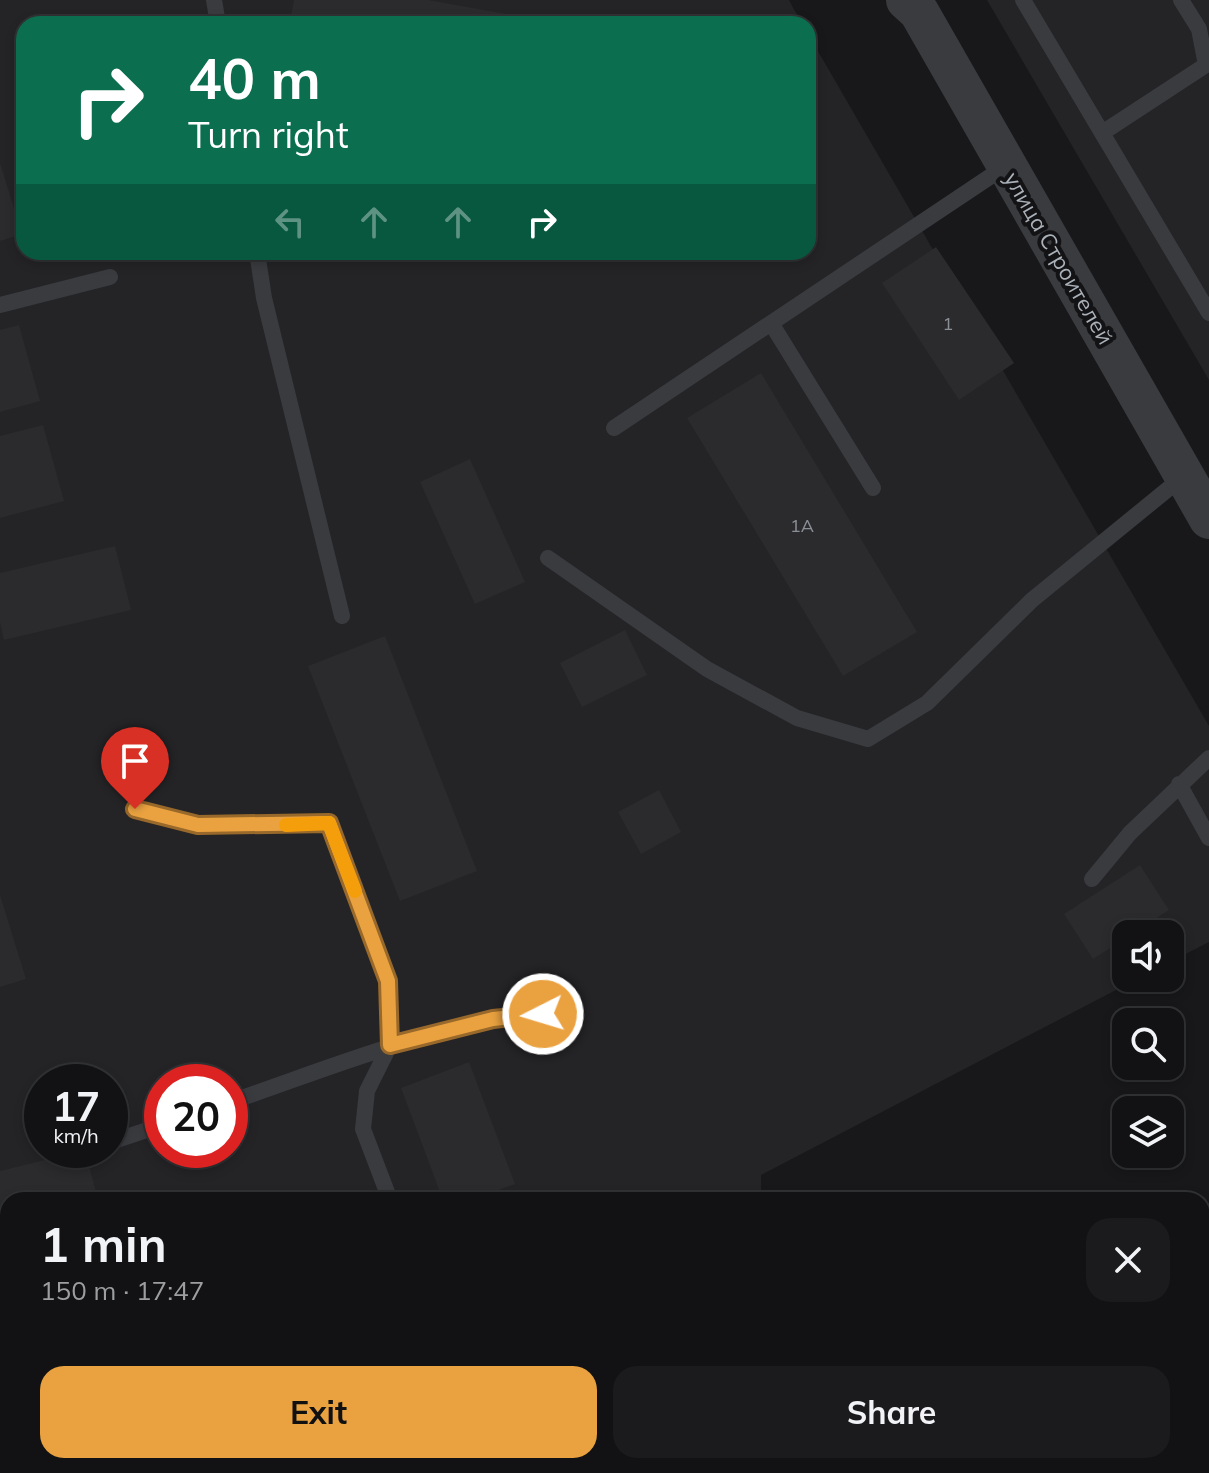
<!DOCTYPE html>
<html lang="en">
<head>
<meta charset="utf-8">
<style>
	:root { --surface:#121214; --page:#1b1b1d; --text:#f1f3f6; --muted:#9c9ea0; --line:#313234; --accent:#eaa240 }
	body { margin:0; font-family:Mulish,sans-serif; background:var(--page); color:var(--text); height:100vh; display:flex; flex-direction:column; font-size:30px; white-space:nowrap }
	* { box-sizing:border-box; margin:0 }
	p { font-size:26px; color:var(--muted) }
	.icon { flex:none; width:44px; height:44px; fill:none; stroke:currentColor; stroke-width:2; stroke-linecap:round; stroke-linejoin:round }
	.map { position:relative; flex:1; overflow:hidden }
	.panel { position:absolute; left:0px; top:1192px; width:1210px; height:282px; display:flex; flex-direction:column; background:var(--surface); border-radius:24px 24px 0 0; box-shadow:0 4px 12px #0003,0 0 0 2px var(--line) }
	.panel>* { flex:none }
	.guide { position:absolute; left:16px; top:16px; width:800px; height:244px; border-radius:24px; box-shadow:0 4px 12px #0003,0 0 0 2px var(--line); background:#0b6e4f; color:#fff; overflow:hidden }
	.controls { position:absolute; left:1112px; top:920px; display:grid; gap:16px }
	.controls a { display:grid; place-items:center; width:72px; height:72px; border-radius:16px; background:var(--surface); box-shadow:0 4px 12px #0003,0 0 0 2px var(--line); font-size:40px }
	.speed { position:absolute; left:24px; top:1064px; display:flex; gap:16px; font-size:40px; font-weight:700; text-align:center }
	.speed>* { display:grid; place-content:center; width:104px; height:104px; border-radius:50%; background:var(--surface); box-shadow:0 4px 12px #0003,0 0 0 2px var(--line); line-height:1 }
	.speed small { font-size:20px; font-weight:400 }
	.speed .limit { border:12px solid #d22; background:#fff; color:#111 }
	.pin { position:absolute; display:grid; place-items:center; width:68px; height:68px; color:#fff; margin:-82px -34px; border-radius:50% 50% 50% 0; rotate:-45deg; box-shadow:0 0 8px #0007 }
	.pin .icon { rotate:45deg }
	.me { position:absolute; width:88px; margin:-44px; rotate:265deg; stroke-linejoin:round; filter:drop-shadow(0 0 6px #0008) }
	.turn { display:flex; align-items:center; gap:28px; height:168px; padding:0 40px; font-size:36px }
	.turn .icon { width:104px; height:104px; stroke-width:2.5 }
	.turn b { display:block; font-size:56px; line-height:68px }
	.lanes { display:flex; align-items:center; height:76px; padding:0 40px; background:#0003; justify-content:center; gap:40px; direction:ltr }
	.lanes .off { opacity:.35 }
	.round { display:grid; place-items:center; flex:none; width:84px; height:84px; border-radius:24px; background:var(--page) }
	.head { display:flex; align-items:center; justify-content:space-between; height:136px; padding:0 40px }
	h1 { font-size:48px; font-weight:700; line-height:60px }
	.button { display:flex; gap:16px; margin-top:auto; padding:16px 40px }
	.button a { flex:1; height:92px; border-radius:24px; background:var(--accent); color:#111; font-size:32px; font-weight:700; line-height:92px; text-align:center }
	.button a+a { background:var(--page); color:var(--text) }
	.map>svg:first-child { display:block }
	.built { fill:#242427; fill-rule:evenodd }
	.building { fill:#2b2b2e }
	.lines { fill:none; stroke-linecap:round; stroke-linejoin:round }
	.service { stroke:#393b3f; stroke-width:16 }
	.tertiary { stroke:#393b3f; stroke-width:40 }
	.route-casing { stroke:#98692a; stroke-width:20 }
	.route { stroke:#eaa240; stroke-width:14 }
	.slow { stroke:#f59e0b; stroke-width:14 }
	.labels { text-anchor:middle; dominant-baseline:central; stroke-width:8; stroke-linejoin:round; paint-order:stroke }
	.number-label { font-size:18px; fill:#8a8f96 }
	.street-label { font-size:22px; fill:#abb1b9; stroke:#131315 }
</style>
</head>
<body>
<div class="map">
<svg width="1209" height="1473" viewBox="0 0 1209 1473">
	<rect width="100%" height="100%" fill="#18181a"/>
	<path class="built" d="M0 0H789L802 24H24V252H808V34L1209 726V942L1170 962V934H1126V978H1139L761 1175V1200H8V1466H767V1473H0ZM42 1082H110V1150H42ZM162 1082H230V1150H162Z
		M987 0H1209V380Z"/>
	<path class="building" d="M294 0H428L562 24H290Z
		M0 163 22 234 0 241Z
		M936 247 1014 363 959 400 882 283Z
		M19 325 40 401 0 412V330Z
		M761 373 917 632 843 676 687 418Z
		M43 425 64 501 0 518V436Z
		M470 459 525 582 475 604 420 482Z
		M115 546 131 610 4 640 0 622V573Z
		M625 630 647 675 582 707 560 663Z
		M385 636 477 871 400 901 308 666Z
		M659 790 681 832 641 854 618 812Z
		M1140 865 1169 910 1132 934H1126V938L1093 959 1064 914Z
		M0 895 26 979 0 987Z
		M469 1062 515 1184 472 1200H443L401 1088Z
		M85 1150 98 1200H8V1256L0 1258V1171Z
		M8 1302V1399H7L0 1373V1305Z
		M25 1466H177L179 1473H27Z
		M425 1466H572L574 1473H403Z"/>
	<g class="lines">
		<path class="service" d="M214 0 218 24
			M1023 0 1209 313
			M1102 133 1206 65 1199 29 1181 0
			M257 252 264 298 342 616
			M0 305 110 277
			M771 323 873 488
			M614 428 1006 166
			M548 558 707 669 797 718 868 739 927 703 1032 600 1184 476
			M1179 784 1209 838
			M135 809 198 825 329 823 388 981 390 1045 367 1091 363 1129 390 1200
			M1092 879 1130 833 1209 758
			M230 1102C333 1067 433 1024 543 1014
			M117 1140 162 1125
			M271 1473 277 1466"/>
		<path class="tertiary" d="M906 0 919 12 1209 519"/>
	</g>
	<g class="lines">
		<defs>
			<path id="route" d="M135 809 198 825 329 823 388 981 390 1045 493 1019 543 1014"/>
		</defs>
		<use href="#route" class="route-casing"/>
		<use href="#route" class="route"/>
		<path class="slow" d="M286 825 329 823 355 891"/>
	</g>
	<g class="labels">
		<g class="number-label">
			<text x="948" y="323">1</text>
			<text x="802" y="525">1А</text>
		</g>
		<g class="street-label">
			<text transform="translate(1059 258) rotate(60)">улица Строителей</text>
		</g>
	</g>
</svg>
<div class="controls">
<a><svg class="icon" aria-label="sound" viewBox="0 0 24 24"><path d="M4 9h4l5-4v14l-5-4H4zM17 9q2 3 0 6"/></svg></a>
<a><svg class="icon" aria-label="search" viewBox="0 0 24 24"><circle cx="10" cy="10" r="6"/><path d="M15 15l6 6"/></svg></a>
<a><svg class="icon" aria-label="layers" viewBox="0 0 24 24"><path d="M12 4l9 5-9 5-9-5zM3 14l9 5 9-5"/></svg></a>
</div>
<div class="speed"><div>17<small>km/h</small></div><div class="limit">20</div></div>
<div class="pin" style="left:135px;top:809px;background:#d93025"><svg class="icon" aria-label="arrive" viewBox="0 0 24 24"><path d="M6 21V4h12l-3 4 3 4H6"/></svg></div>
<svg class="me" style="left:543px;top:1014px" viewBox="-20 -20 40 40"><circle r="17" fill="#eaa240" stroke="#fff" stroke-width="3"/><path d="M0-11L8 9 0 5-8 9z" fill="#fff"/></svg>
<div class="guide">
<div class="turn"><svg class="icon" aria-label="right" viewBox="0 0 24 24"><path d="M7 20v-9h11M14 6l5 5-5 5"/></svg><div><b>40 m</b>Turn right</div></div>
<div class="lanes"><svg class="icon off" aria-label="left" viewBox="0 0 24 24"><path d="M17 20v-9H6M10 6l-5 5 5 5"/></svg><svg class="icon off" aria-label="ahead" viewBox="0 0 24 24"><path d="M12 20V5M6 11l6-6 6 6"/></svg><svg class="icon off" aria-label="ahead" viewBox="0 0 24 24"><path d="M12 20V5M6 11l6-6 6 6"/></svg><svg class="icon" aria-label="right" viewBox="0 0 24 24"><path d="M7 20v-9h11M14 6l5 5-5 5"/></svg></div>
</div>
<section class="panel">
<div class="head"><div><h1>1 min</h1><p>150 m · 17:47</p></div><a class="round"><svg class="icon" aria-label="close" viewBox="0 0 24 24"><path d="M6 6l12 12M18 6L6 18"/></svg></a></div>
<div class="button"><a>Exit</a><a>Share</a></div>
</section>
</div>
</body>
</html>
